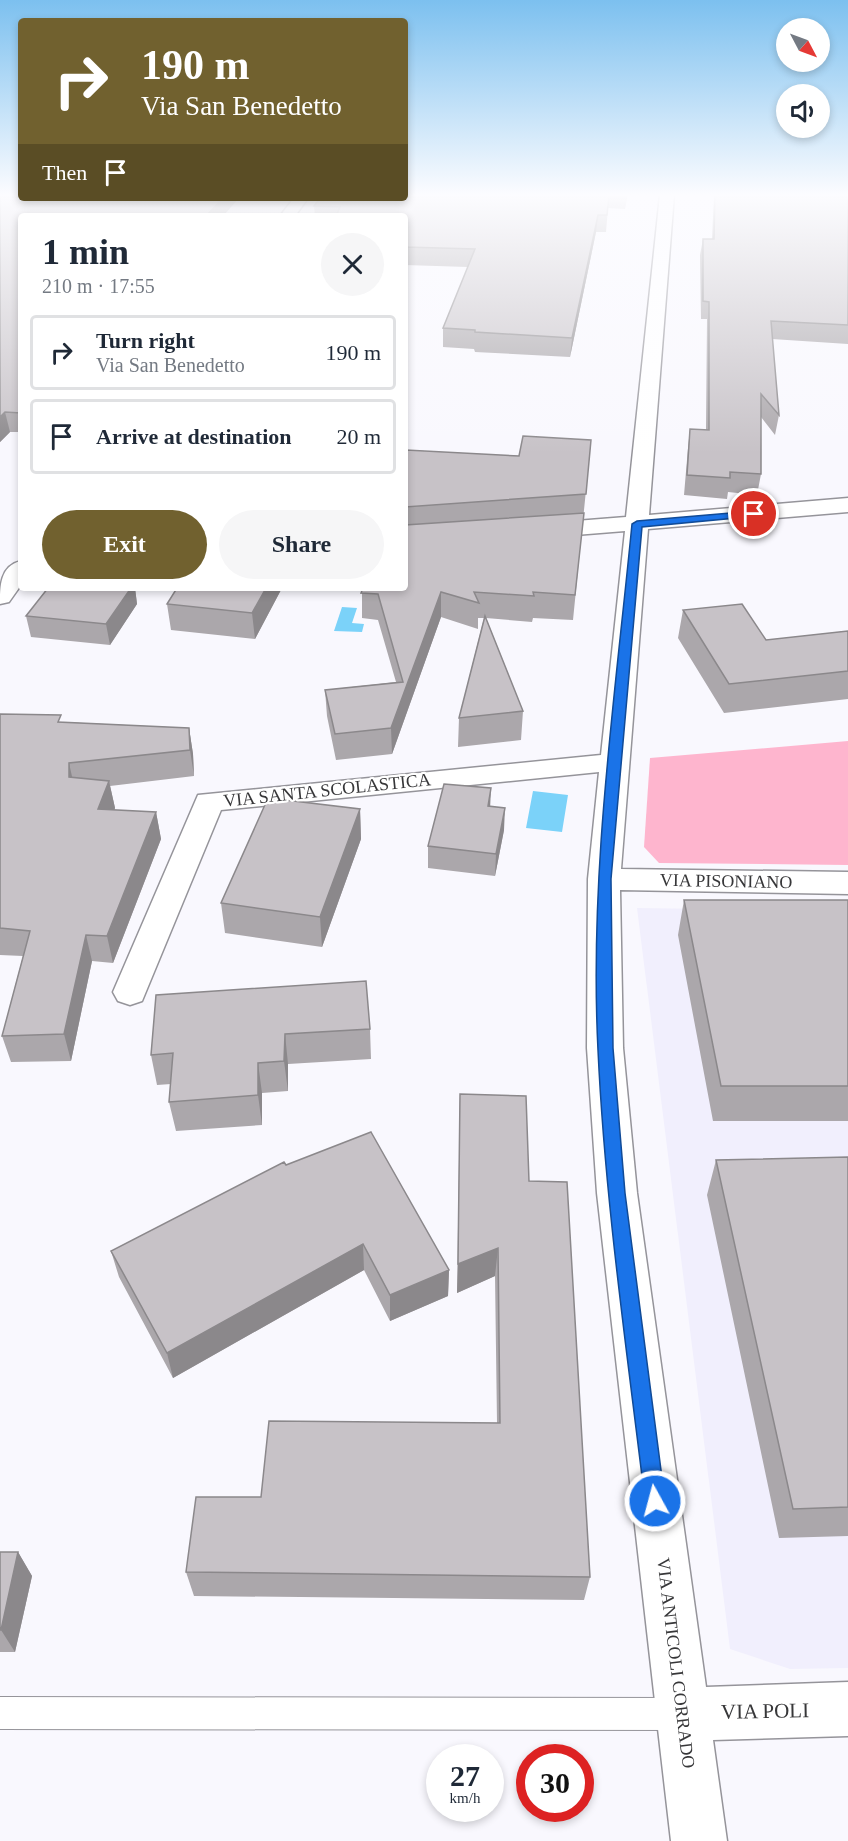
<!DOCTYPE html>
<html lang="en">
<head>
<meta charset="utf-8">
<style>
	:root { --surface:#fff; --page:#f6f6f7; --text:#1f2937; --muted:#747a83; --line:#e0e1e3; --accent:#71612f }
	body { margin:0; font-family:Georgia,serif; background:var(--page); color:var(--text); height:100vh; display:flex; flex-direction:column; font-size:22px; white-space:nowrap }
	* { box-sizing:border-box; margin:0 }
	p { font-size:20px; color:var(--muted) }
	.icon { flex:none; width:33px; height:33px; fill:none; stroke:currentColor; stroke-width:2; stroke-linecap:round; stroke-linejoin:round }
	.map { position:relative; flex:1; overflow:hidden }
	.details { position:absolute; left:18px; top:213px; width:390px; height:378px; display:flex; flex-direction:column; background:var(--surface); border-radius:6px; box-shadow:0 3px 9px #0003 }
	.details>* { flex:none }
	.banner { position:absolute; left:18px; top:18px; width:390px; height:183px; border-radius:6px; box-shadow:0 3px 9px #0003; background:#71612f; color:#fff; overflow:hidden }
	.needle { width:39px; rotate:131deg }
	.buttons { position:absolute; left:776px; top:18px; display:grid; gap:12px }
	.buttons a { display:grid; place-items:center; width:54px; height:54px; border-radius:50%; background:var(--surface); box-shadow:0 3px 9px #0003; font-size:30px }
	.speed { position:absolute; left:426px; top:1744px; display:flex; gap:12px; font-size:30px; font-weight:700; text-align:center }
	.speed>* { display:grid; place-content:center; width:78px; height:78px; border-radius:50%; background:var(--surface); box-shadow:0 3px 9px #0003; line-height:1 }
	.speed small { font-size:15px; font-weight:400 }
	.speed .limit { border:9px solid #d22; background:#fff; color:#111 }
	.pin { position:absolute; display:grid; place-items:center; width:51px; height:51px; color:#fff; margin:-26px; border:3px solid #fff; border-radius:50%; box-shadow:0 2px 6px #0007 }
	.me { position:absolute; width:66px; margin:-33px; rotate:353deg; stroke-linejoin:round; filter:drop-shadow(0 0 4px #0008) }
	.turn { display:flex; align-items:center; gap:21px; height:126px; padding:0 24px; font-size:27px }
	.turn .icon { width:78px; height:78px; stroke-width:2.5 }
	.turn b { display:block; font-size:42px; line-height:51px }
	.then { display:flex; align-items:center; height:57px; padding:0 24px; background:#0003; gap:12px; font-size:22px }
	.round { display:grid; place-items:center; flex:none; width:63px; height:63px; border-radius:32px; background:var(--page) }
	.headline { display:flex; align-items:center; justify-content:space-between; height:102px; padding:0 24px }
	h1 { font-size:36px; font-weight:700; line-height:45px }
	.primary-button { display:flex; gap:12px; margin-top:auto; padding:12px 24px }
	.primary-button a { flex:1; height:69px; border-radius:36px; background:var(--accent); color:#fff; font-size:24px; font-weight:700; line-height:69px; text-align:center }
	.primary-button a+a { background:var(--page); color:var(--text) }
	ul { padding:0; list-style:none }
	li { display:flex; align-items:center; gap:18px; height:75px; margin:0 12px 9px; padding:0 12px; border:3px solid var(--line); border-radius:6px }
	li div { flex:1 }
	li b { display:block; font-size:22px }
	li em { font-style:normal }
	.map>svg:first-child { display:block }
	.built { fill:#f1effd }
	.green { fill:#feb5ce }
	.water { fill:#7bd2f9 }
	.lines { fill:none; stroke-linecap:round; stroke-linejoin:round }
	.lane-casing { stroke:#95949a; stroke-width:2 }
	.street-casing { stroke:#95949a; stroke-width:3 }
	.lane { fill:#fff; fill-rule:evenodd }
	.street { fill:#fff; fill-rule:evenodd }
	.wall { fill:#aba7ab }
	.shaded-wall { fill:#8b888b }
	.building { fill:#c7c2c7; stroke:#8b888b; stroke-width:1.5 }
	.route { fill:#1a73e8; stroke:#114b97; stroke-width:1.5 }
	.labels { text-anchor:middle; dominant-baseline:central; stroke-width:4.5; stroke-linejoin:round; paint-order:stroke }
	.street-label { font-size:18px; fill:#373739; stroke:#fff }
	.near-street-label { font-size:21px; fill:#373739; stroke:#fff }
</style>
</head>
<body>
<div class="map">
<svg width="848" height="1841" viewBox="0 0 848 1841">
	<rect width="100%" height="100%" fill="#f9f8fe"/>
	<path class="built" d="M637 908 848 911V1668L790 1669 730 1649Z"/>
	<path class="green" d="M848 741V865L659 863 644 847 650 758Z"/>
	<path class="water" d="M342 607 357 608 352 623 364 624 362 632 334 631Z
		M533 791 568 795 562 832 526 828Z"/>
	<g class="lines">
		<defs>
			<path id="lane" d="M0 1697 681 1698 692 1703 697 1714 692 1725 681 1730 0 1729Z"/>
			<path id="street" d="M660 195H674L649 515 848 498V512L648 529 621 869 848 872V894L620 890 623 1048 637 1193 706 1687 848 1682V1736L713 1740 727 1841H671L657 1720 654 1714 656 1710 597 1193 587 1048 588 879 599 772 221 810 142 1001 130 1005 118 1001 113 992 198 795 601 755 625 531 538 538 530 536 527 531 530 526 538 524 626 517Z
				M294 198H308L295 216H280Z
				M21 561V585L9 602 0 604C0 586 0 566 21 561Z"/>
		</defs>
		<use href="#lane" class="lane-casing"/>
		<use href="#street" class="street-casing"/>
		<use href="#lane" class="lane"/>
		<use href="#street" class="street"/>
	</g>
	<path class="wall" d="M0 195 21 198H239L223 216H21V432H10L0 442Z
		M405 195H628L625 209 608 208 606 232H596L570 357 475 352 474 349 443 347V328L468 267 405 265V216H315L314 206Z
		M714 195H848V344L772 339 779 415 775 435 761 417V474L757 495 728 492 727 499 684 495 688 448 690 429 706 430 707 319H701L700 255 703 239H712Z
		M591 440 573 620 533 618 532 622 486 618 523 711 521 740 458 747 459 718 484 618H478V629L441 617 392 754 336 760 327 716 325 690 396 682 378 620 362 618V591L330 588H405V453L519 456Z
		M48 588H135L137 604 110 645 31 637 26 616Z
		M177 588H282L255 639 171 630 167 604Z
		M683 610 766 640 848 631V699L724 713 678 638Z
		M0 714 63 722 189 728 193 754 194 776 110 786 115 808 114 810 156 812 161 839 113 963 92 961 71 1061 11 1062 2 1036 23 956 0 955Z
		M491 807 504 830 495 876 428 868V846Z
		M360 809 361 839 322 947 225 933 221 903Z
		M684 900H848V1121H713L678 935Z
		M156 995 370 1029 371 1059 288 1064V1091L262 1093V1125L176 1131 169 1102 171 1084 157 1085 151 1055Z
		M460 1094 529 1181 590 1577 584 1600 194 1596 186 1572 261 1497 497 1423 495 1276 457 1293Z
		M848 1157V1536L779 1538 707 1195 716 1160Z
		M286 1165 449 1270 448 1296 390 1321 364 1270 173 1378 119 1277 111 1251Z
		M0 1552H18L32 1576 15 1652H0Z"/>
	<path class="shaded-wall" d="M223 198H239L223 216H206Z
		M598 215 596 232 570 357 572 338Z
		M5 412 10 432 0 442V417Z
		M131 588H135L137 604 110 645 106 624Z
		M266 588H282L255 639 252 613Z
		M441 592V617L392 754 391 728Z
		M189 728 193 754 194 776 190 750Z
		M69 763 75 790 69 777Z
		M109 781 115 808 104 835 98 809Z
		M491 788 490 810 488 806Z
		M505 808 504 830 495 876 496 854Z
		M360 809 361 839 322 947 320 917Z
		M156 812 161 839 113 963 107 936Z
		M86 935 92 961 71 1061 64 1034Z
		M285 1034 288 1064V1091L284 1061Z
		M258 1063 262 1093V1125L258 1095Z
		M363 1244 364 1270 173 1378 167 1353Z
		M498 1248 495 1276 457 1293 458 1264Z
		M449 1270 448 1296 390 1321V1295Z
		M18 1552 32 1576 15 1652 1 1630Z"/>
	<path class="building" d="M0 195H21V198H223L206 216H21V413L5 412 0 417Z
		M405 195H609L607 215H598L572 338 475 332V330L443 328 475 249 405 247V216H336L340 207 314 206 320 198H405Z
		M715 195H848V325L771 321 779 415 761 394V474L730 472V478L687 475 690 429 709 430V302L703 301V239H714Z
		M523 436 591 440 586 494 405 507V453L406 450 519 456Z
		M584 513 575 595 533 592 534 596 474 592 479 603 441 592 391 728 335 734 325 690 403 682 378 594 361 593 363 588H405V525Z
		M48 588H131L106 624 26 616Z
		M177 588H266L252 613 167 604Z
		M742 604 766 640 848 631V671L729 684 683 610Z
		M485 616 523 711 459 718Z
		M0 714 61 715 58 722 189 728 190 750 69 763V777L109 781 98 809 156 812 107 936 86 935 64 1034 2 1036 30 931 0 928Z
		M444 784 491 788 488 806 505 808 496 854 428 846Z
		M268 798 360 809 320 917 221 903Z
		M684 900H848V1086H721Z
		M366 981 370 1029 285 1034 284 1061 258 1063V1095L169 1102 173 1053 151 1055 156 995Z
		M460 1094 526 1096 529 1181 567 1182 590 1577 186 1572 196 1497H261L269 1421 500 1423 498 1248 458 1264Z
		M371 1132 449 1270 390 1295 363 1244 167 1353 111 1251 284 1162 286 1165Z
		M848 1157V1507L793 1509 716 1160Z
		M0 1552H18L1 1630H0Z"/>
	<linearGradient id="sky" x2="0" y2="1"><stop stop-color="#7cc0ef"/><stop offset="0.43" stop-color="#fcfcff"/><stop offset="1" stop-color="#fcfcff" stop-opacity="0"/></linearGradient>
	<rect width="848" height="453" fill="url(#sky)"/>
	<path class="route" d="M754 511 757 512V516L642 527 611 879 613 1048 625 1193 665 1501 662 1508 655 1511 648 1508 645 1501C627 1351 605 1201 598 1050 589 874 615 699 632 524L637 521Z"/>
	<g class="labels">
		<g class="street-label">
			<text transform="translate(327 790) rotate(-6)">VIA SANTA SCOLASTICA</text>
			<text transform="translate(726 881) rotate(1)">VIA PISONIANO</text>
			<text transform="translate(676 1663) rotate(83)">VIA ANTICOLI CORRADO</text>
		</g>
		<g class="near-street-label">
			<text transform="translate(765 1711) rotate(-1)">VIA POLI</text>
		</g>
	</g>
</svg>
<div class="buttons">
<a><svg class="needle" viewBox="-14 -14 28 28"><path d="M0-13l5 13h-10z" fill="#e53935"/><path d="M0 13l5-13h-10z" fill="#747a83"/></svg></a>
<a><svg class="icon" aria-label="sound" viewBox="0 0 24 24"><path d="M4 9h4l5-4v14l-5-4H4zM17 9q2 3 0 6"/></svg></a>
</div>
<div class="speed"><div>27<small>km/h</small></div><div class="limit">30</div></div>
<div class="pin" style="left:754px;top:514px;background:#d93025"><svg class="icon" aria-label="arrive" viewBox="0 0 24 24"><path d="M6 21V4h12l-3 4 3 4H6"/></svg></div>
<svg class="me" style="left:655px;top:1501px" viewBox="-20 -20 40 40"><circle r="17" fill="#1a73e8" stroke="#fff" stroke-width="3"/><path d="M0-11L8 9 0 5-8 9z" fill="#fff"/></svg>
<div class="banner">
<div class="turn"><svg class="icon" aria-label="right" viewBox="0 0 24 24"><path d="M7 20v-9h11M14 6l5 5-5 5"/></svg><div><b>190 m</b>Via San Benedetto</div></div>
<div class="then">Then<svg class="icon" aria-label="arrive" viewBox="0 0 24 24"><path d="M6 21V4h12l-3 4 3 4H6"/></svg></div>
</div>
<section class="details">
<div class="headline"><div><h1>1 min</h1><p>210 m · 17:55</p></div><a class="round"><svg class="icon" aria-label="close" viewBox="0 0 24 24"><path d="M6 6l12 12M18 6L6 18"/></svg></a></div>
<ul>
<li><svg class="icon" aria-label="right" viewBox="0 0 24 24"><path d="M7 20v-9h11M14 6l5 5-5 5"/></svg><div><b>Turn right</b><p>Via San Benedetto</p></div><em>190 m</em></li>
<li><svg class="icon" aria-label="arrive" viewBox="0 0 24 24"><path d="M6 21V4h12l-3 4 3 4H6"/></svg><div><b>Arrive at destination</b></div><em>20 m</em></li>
</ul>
<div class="primary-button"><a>Exit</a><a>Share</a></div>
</section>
</div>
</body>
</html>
